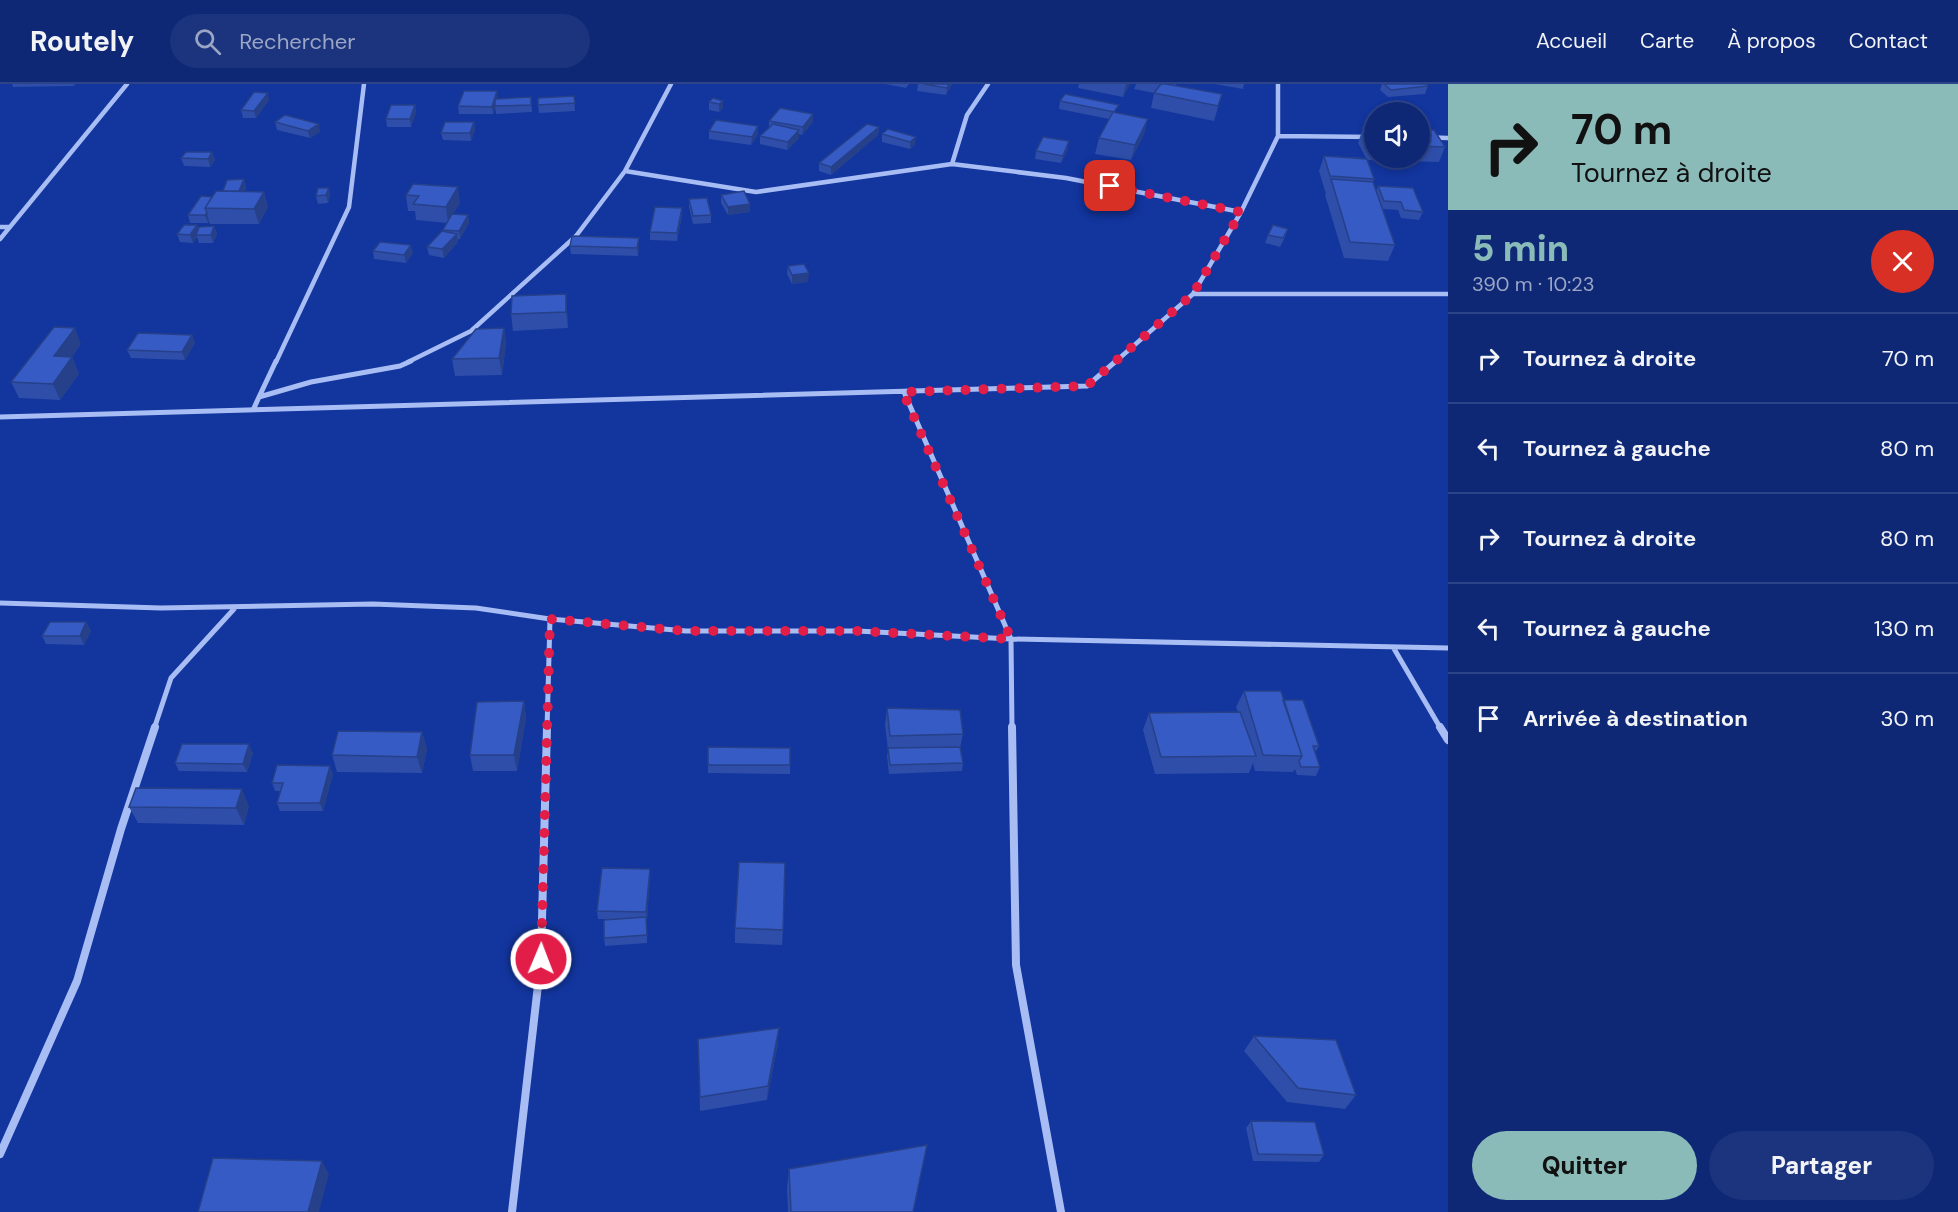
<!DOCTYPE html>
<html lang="fr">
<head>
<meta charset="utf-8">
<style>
	:root { --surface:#0e2876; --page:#1c347e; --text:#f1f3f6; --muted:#9ba6c5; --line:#2e4488; --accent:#8bbbb9 }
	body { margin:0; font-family:"DM Sans",sans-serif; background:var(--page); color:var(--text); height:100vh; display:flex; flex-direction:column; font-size:22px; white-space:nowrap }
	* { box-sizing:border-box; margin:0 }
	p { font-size:20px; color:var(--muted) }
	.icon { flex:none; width:33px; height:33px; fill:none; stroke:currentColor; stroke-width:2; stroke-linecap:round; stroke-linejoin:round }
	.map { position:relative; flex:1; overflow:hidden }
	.details { display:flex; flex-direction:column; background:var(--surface); width:510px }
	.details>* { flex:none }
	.banner { background:#8bbbb9; color:#111; overflow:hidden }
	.buttons { position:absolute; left:1364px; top:18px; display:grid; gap:12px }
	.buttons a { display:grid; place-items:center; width:66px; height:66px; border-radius:50%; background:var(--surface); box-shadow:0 3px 9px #0003,0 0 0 2px var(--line); font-size:30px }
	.pin { position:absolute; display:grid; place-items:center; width:51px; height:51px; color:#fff; margin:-26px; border-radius:12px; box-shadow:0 3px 9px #0006 }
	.me { position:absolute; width:66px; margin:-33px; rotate:1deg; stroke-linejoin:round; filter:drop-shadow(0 0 4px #0008) }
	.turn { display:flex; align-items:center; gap:21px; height:126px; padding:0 24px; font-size:27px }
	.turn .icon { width:78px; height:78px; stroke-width:2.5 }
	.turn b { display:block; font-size:42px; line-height:51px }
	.round { display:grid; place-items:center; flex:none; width:63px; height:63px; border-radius:32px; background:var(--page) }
	.summary { display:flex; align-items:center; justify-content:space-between; height:102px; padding:0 24px }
	h1 { font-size:36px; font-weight:800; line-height:45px; color:var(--accent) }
	.button { display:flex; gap:12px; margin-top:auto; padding:12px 24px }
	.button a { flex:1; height:69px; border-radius:36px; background:var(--accent); color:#111; font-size:24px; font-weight:800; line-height:69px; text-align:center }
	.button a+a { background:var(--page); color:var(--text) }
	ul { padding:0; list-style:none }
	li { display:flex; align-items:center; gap:18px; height:90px; padding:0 24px; border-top:2px solid var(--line) }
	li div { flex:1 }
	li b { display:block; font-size:22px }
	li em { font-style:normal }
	header { display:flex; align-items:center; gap:36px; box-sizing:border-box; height:84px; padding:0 30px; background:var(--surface); border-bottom:2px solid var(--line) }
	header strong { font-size:28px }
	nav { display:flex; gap:33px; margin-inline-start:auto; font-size:21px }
	.search { width:420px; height:54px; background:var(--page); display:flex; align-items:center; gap:15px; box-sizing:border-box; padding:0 21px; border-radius:33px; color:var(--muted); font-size:22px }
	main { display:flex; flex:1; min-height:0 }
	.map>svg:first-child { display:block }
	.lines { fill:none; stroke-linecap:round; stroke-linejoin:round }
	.street-far2 { stroke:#a8bdf4; stroke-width:4.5 }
	.street-far1 { stroke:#a8bdf4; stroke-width:5 }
	.street { stroke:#a8bdf4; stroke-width:8 }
	.wall { fill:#2e4ea9 }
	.shaded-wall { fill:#264089 }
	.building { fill:#365bc4; stroke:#264089; stroke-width:1.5 }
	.route { stroke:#e11d48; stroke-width:10; stroke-dasharray:0 18 }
</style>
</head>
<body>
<header>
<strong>Routely</strong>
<div class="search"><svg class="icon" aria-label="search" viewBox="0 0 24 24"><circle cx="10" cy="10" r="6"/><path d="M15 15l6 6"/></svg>Rechercher</div>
<nav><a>Accueil</a><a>Carte</a><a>À propos</a><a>Contact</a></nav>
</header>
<main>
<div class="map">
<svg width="1448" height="1128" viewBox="0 0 1448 1128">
	<rect width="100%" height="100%" fill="#12359e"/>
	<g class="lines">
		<path class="street-far2" d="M1278 52 1374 53
			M1419 53 1448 54
			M952 80 967 31 988 0
			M625 87 756 108 952 80 1066 94 1241 128
			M0 143H10
			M0 155 127 0
			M1193 210H1448
			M276 278 349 123 364 0
			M408 278 471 247 576 152 625 87 671 0
			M1115 278 1193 210 1241 128 1278 52V0"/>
		<path class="street-far1" d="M904 308 1011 555 1012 645
			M259 313 276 277
			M254 324 259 313 311 298 400 282 411 277
			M0 333 1087 302 1116 277
			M0 519 161 524 373 520 476 524 550 535 686 547H857L1011 555 1448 564
			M1393 563 1441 645
			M154 645 171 594 234 525
			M547 645 550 535"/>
		<path class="street" d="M1012 643 1016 881 1061 1128
			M1440 643 1448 656
			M0 1070 77 897 121 745 155 643
			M512 1128 541 875 547 643"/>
	</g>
	<path class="wall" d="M12 0H75L74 2 13 3Z
		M885 0H909L906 4Z
		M918 0H952L946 11 917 7Z
		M1079 0H1130L1123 13 1078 4Z
		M1136 0H1176L1175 2 1222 10 1214 37 1151 24 1154 9 1134 5Z
		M1215 0H1244L1243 5Z
		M1382 0H1426L1428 2 1425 10 1388 13 1380 6Z
		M1065 10 1116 29 1148 35 1144 50 1131 76 1095 70 1099 54 1109 35 1059 25 1060 17Z
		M574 12 575 27 539 29 538 21Z
		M531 13 532 28 496 30 495 23 493 30H459L458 22 498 15Z
		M713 14 723 24 719 28 709 26V18Z
		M269 16 256 34H243L241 26Z
		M415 21 416 29 411 43H387L386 35Z
		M813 30V38L802 51 799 50V54L787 66 760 60V52L769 43V37Z
		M275 38 320 48 310 54 277 46Z
		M474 38 475 46 471 57 443 56 441 49Z
		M879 43 878 51 831 91 819 87V79Z
		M1363 44H1374V74H1419V45L1445 63 1439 78 1368 76 1374 95 1373 98 1376 107 1378 102 1423 128 1419 136 1401 134 1398 126 1382 125 1395 161 1388 177 1344 174 1325 111 1326 108 1325 107 1319 87 1324 72 1366 74 1358 59Z
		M888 45 915 60 910 65 882 58V50Z
		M709 47 758 50 751 61 709 55Z
		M1068 65 1061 79 1035 75 1036 67Z
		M212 68 215 76 210 83 184 82 181 74Z
		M244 95 246 103 245 107 264 108 268 123 259 140H210L209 137 208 139H190L188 131 212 113Z
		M413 100 460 119 453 130 468 131 469 139 460 155H458V158L444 174 429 171 427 163 443 147V146L447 139 416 136 415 127H408L406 111Z
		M329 104 330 112 328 119 318 120 316 112Z
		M721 111 750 120V128L728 131 721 119Z
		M689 115 711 131V139L693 140 689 123Z
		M682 132 677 157 650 156V148Z
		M197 141 198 145 214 142 217 150 213 159H199L197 153 193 159 180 158 177 150Z
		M1288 145 1285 153 1280 163 1265 159 1268 151Z
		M570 162H639L638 172 571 170Z
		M373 167 413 169 406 179 374 175Z
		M788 182 808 198 792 200 787 190Z
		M567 226 568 244 513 247 511 230Z
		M504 244 506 260 502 291 455 292 452 275Z
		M192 251 195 259 185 276 131 274 127 266Z
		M81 260 72 273 79 290 60 316 19 314 11 298Z
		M86 538 91 547 84 561 46 560 42 552Z
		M1244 607 1283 616 1319 662 1315 669 1320 683 1316 692 1297 691 1295 685 1293 688 1255 687 1253 679 1249 689 1155 690 1143 646 1149 629 1238 628 1236 623Z
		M524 617 526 634 517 687H473L470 671Z
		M887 624 963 650 960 664 963 679 962 687 889 690 887 672 888 666 885 641Z
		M422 648 427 665 422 689 337 688 332 671Z
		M708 663 790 681V690L708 689Z
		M253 669 247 688 179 687 175 679Z
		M333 690 323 727H280L277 719 280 707H275L272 699Z
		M249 722 244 741 138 739 129 723Z
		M650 785V793L647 836V859L605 862 604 854 607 835H598L597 827Z
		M735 844 783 846 782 861 735 859Z
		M1254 952 1356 1011 1345 1025 1287 1018 1244 967Z
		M698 955 778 959 767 1016 700 1027Z
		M1251 1037 1324 1071 1319 1078 1253 1077 1246 1044Z
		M789 1085 913 1128H788L787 1104Z"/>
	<path class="shaded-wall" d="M949 0H952L951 2 946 11 947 4Z
		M1126 0H1130L1123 13Z
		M497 7 498 15 493 30 492 23Z
		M268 9 269 16 256 34 254 27Z
		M723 17V24L719 28V20Z
		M415 21 416 29 411 43 410 35Z
		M813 30V38L802 51 803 43Z
		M1148 35 1144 50 1131 76 1135 61Z
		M474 38 475 46 471 57 470 49Z
		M319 40 320 48 310 54 308 47Z
		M758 42V50L751 61 752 53Z
		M879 43 878 51 831 91V83Z
		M799 46V54L787 66 788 58Z
		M916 53 915 60 910 65V58Z
		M1069 57 1068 65 1061 79 1063 72Z
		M212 68 215 76 210 83 208 75Z
		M244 95 246 103 240 119 238 111Z
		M458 103 460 119 448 139 446 123Z
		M329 104 330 112 328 119 326 111Z
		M264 108 268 123 259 140 254 125Z
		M750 120V128L728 131V123Z
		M682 124V132L677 157V149Z
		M207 129 209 137 208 139 205 131Z
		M468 131 469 139 460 155 459 147Z
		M197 141 199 149 196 151 197 153 193 159 190 151Z
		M214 142 217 150 213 159 211 151Z
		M457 150 458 158 444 174 442 165Z
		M639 154V162L638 172 637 164Z
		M411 161 413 169 406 179 404 171Z
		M809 189 808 198 792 200V191Z
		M566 210 567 226 568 244 566 228Z
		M75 244 81 260 61 289 54 272Z
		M504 244 506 260 502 291 499 274Z
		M192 251 195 259 185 276 182 268Z
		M72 273 79 290 60 316 53 300Z
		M86 538 91 547 84 561 80 552Z
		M524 617 526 634 517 687 514 671Z
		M422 648 427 665 422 689 417 673Z
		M249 660 253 669 247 688 243 680Z
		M330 682 333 690 323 727 320 719Z
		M242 705 249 722 244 741 236 724Z
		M650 785V793L647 836 646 828Z
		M779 944 778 959 767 1016 768 1002Z
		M322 1077 329 1090 319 1128H308Z"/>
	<path class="building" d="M924 0H949L947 4Z
		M1161 0H1166L1222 10 1218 22 1154 9Z
		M1384 0H1426L1428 2 1391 6Z
		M464 7H497L492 23 458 22Z
		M254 8 268 9 254 27 241 26Z
		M1065 10 1119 21 1114 28 1060 17Z
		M574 12 575 19 538 21V14Z
		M531 13V21L495 22V15Z
		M713 14 723 17 719 20 709 18Z
		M391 21H415L410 35H386Z
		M780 24 813 30 803 43 769 37Z
		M1113 28 1148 35 1135 61 1099 54Z
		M285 31 319 40 308 47 275 38Z
		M716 36 758 42 752 53 709 47Z
		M445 38H474L470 49H441Z
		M773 40 799 46 788 58 760 52Z
		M867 40 879 43 831 83 819 79Z
		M1363 44H1374V61H1373Z
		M888 45 916 53 910 58 882 50Z
		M1419 45 1434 46 1445 63 1419 62Z
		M1043 53 1069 57 1063 72 1036 67Z
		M186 68H212L208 75 181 74Z
		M1324 72 1367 75 1374 95 1330 92Z
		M244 95 239 107H223L227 96Z
		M1331 95 1373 98 1395 161 1350 158Z
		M413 100 458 103 446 123 413 120 419 112 406 111Z
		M1378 102 1413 104 1423 128 1404 126 1401 118 1384 117Z
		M318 104H329L326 111 316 112Z
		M216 107 264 108 254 125 205 124Z
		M744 107 750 120 728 123 721 111Z
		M201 112 212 113 205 124 207 129 205 131H188Z
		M707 114 711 131 693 132 689 115Z
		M655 123 682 124 677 149 650 148Z
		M452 130 468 131 459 147 443 146Z
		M184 141H197L190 151 177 150Z
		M1273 141 1288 145 1283 154 1268 151Z
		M214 142 211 151H196L199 143Z
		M442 147 457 150 442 165 427 163Z
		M572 152 639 154 637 164 570 162Z
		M380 158 411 161 404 171 373 167Z
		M804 180 809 189 792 191 788 182Z
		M566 210V228L511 230 512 212Z
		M54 243 75 244 54 272 72 273 53 300 11 298Z
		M504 244 499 274 452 275 476 245Z
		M138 249 192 251 182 268 127 266Z
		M50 538H86L80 552H42Z
		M1244 607H1281L1302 672 1263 671Z
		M1283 616H1303L1319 662H1313L1320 683H1301L1299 677 1302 672Z
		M524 617 514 671H470L477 618Z
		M887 624 960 626 963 650 890 652Z
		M1240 628 1256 672 1161 673 1149 629Z
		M338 647 422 648 417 673 332 671Z
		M182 660H249L243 680 175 679Z
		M708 663 790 664V681H708Z
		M960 663 963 679 890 681 888 664Z
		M277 681 330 682 320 719H277L283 699H272Z
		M136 704 242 705 236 724 129 723Z
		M739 778 785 779 783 846 735 844Z
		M602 784 650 785 646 828 597 827Z
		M646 833 647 851 604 854V836Z
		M779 944 768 1002 700 1013 698 955Z
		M1254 952 1336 956 1356 1011 1298 1004Z
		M1251 1037 1315 1038 1324 1071 1258 1070Z
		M927 1061 913 1128H791L789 1085Z
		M213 1074 322 1077 308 1128H198Z"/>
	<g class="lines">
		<path class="route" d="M541 875 550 535 686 547H857L1011 555 903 308 1087 302 1193 210 1241 128 1110 102"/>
	</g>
</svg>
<div class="buttons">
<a><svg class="icon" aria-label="sound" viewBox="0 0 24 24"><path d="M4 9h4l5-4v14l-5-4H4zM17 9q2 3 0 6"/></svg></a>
</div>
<div class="pin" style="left:1110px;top:102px;background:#d93025"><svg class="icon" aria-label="arrive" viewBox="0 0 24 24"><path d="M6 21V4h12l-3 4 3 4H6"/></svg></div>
<svg class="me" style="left:541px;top:875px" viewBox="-20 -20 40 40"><circle r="17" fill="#e11d48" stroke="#fff" stroke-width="3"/><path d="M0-11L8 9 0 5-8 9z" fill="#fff"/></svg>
</div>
<section class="details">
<div class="banner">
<div class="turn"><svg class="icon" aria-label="right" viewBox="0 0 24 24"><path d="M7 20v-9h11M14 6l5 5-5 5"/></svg><div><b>70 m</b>Tournez à droite</div></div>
</div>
<div class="summary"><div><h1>5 min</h1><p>390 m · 10:23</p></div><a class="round" style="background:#d93025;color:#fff"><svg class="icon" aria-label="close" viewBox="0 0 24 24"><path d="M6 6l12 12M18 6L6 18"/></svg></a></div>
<ul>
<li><svg class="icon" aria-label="right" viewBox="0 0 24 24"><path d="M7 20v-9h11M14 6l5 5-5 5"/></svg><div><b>Tournez à droite</b></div><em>70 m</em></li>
<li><svg class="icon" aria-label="left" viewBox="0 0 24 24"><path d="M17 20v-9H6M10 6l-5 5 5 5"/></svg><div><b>Tournez à gauche</b></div><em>80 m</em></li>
<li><svg class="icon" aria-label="right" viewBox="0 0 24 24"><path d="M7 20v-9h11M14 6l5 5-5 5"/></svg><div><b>Tournez à droite</b></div><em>80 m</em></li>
<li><svg class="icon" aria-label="left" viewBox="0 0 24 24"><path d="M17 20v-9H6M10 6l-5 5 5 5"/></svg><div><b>Tournez à gauche</b></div><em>130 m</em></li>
<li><svg class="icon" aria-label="arrive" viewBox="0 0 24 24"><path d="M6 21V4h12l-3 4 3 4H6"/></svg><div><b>Arrivée à destination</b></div><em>30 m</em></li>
</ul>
<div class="button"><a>Quitter</a><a>Partager</a></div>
</section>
</main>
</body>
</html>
